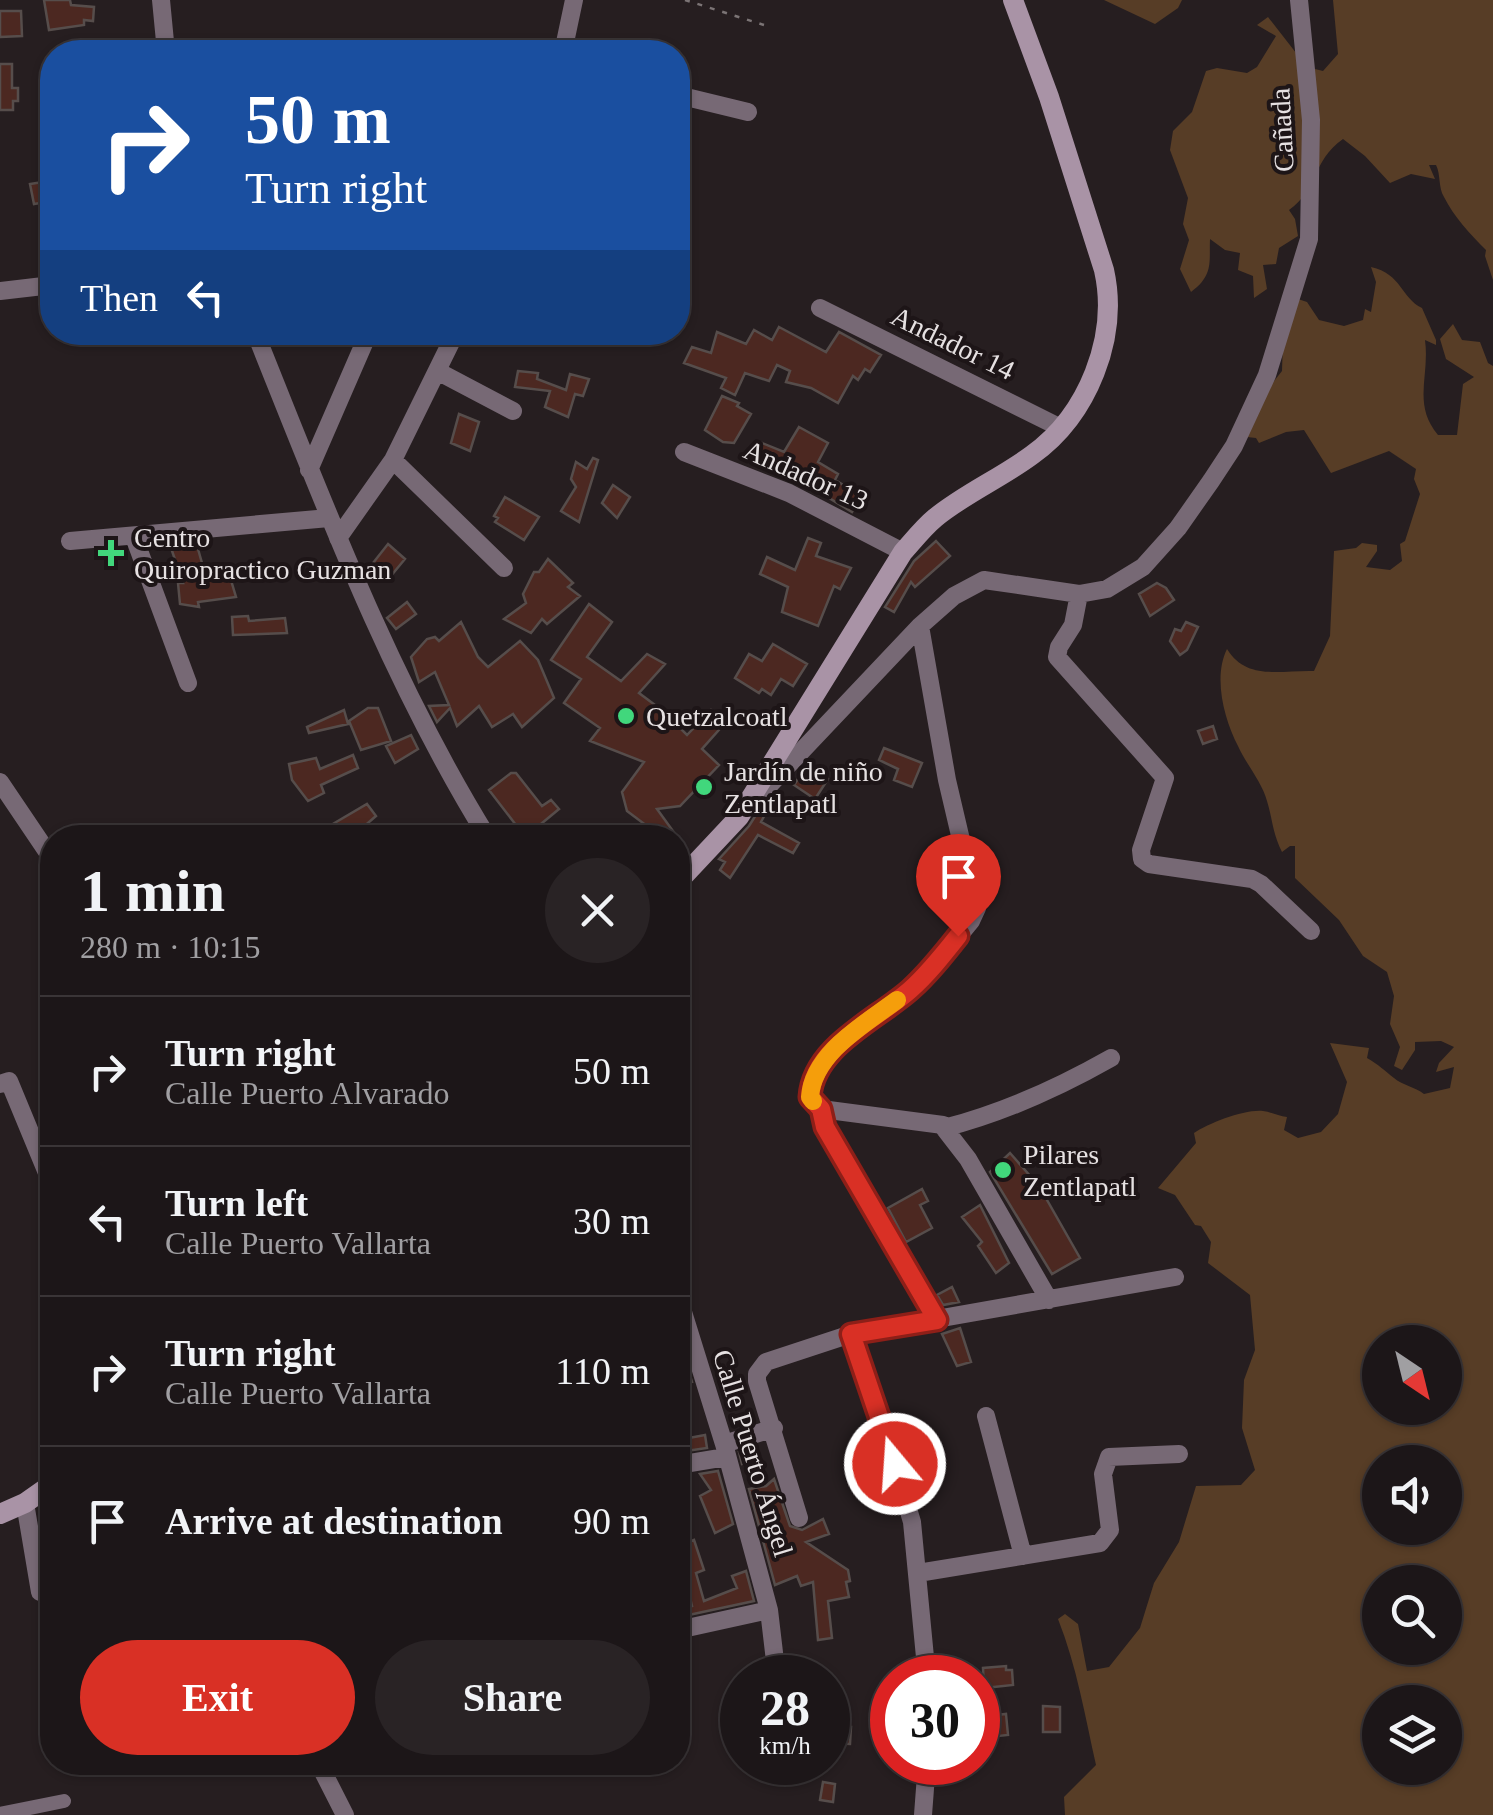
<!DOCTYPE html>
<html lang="en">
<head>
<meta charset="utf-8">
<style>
	:root { --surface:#1c1618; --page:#292325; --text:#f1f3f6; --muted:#a09fa2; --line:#3a3537; --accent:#d93025 }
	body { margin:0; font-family:Georgia,serif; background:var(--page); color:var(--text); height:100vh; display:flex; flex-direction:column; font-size:38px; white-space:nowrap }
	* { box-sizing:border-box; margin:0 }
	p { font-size:32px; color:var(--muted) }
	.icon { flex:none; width:55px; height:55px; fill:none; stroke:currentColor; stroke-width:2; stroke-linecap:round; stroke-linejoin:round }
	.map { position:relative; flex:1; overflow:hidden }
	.sheet { position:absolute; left:40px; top:825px; width:650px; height:950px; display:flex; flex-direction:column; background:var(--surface); border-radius:40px; box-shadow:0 2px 8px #0004,0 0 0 2px var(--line) }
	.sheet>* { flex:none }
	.banner { position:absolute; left:40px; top:40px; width:650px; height:305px; border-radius:40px; box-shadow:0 2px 8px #0004,0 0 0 2px var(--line); background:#1a4fa0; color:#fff; overflow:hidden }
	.needle { width:65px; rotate:145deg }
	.buttons { position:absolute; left:1362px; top:1325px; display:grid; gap:20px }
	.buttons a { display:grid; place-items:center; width:100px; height:100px; border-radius:50%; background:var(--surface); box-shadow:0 2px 8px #0004,0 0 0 2px var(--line); font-size:50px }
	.speed { position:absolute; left:720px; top:1655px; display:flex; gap:20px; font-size:50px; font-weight:700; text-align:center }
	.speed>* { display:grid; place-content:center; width:130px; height:130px; border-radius:50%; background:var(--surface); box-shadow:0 2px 8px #0004,0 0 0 2px var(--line); line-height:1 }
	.speed small { font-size:25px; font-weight:400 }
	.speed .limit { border:15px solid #d22; background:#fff; color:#111 }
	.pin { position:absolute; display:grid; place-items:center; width:85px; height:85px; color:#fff; margin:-102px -42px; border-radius:50% 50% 50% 0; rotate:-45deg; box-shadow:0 0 10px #0007 }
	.pin .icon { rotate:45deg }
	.me { position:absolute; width:110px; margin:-55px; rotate:342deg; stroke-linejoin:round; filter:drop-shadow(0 0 8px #0008) }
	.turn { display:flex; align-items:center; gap:35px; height:210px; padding:0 40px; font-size:45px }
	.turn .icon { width:130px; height:130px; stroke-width:2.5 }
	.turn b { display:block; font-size:70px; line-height:85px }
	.then { display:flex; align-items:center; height:95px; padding:0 40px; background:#0003; gap:20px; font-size:38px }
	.round { display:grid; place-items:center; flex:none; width:105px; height:105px; border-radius:52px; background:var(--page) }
	.headline { display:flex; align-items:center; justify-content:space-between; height:170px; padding:0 40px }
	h1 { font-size:60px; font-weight:700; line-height:75px }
	.button { display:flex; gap:20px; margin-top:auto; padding:20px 40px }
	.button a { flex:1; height:115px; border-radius:60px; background:var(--accent); color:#fff; font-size:40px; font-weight:700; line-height:115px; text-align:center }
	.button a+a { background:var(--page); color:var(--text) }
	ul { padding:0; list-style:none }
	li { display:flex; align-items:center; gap:30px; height:150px; padding:0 40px; border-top:2px solid var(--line) }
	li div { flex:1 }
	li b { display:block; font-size:38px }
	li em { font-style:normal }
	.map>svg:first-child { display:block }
	.green { fill:#573d26; fill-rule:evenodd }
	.building { fill:#4c2821; stroke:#564d4b; stroke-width:2.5 }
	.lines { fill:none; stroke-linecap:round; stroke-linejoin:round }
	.path { stroke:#7b7475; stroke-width:2.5; stroke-dasharray:5 8; stroke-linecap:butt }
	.service { stroke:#776975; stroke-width:9 }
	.pedestrian { stroke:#776975; stroke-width:14 }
	.minor { stroke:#776975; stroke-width:18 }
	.secondary { stroke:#a993a6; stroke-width:20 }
	.route-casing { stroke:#8d1f18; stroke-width:25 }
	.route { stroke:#d93025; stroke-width:18 }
	.slow { stroke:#f59e0b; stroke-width:18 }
	.poi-dot { fill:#41d77c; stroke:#1d1517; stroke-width:4 }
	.labels { text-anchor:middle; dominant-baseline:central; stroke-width:8; stroke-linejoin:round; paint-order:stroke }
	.street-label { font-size:28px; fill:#e6e1e2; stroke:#1d1517 }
	.poi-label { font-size:28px; fill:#e6e1e2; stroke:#1d1517; text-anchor:start }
</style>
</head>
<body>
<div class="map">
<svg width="1493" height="1815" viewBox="0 0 1493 1815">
	<rect width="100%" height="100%" fill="#261e20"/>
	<path class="green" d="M1104 0H1182L1178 8 1155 24Z
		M1333 0H1493V280L1485 256 1486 250C1470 234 1454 217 1444 197 1438 187 1441 175 1436 165H1429L1435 179 1411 174 1390 183 1365 156 1343 139C1311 162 1319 189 1289 210L1295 219 1298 236 1279 248 1276 264 1263 265 1267 289 1254 298 1253 276 1238 270 1240 253 1225 250 1210 239C1209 262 1214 275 1191 292L1180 269 1189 240 1183 224 1188 198 1170 150 1173 131 1192 112 1206 71 1217 68 1247 73 1257 67 1276 36 1257 25 1268 17 1307 67 1323 71 1338 54Z
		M1371 267C1402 274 1401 298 1422 308L1436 340V345L1425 340C1430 376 1412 404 1438 435H1457L1463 384 1474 377 1446 359 1440 339 1453 324 1462 340 1480 342 1488 363 1493 366V1815H1065L1064 1797 1096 1765C1085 1716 1077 1667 1058 1619L1065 1614 1078 1624 1087 1671 1109 1667 1140 1628 1154 1583 1179 1542 1196 1486 1241 1485 1255 1470 1242 1428 1244 1380 1255 1350 1250 1295 1208 1263 1211 1242 1201 1226 1195 1225 1175 1195 1158 1188 1196 1143 1194 1133C1209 1123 1245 1109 1263 1111 1271 1112 1278 1116 1287 1117L1284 1130 1298 1138 1321 1132 1338 1114 1347 1082 1330 1043 1369 1048 1367 1058C1379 1065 1384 1070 1394 1078 1402 1085 1415 1087 1424 1094L1450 1088 1454 1067 1436 1072 1439 1063 1454 1047 1441 1041 1415 1042V1050L1402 1070 1394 1066 1400 1047 1390 1024 1394 996 1387 972 1363 956 1339 920 1295 878V846H1290L1282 852C1272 831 1273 821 1267 801 1262 782 1246 764 1238 746 1224 719 1213 677 1227 649 1247 681 1280 670 1314 671L1330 636 1334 551 1356 548 1362 543 1377 545V551L1366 567 1390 570 1402 561 1400 544 1405 541 1420 494 1414 479 1416 469 1389 451 1331 473 1304 430 1286 432 1259 443 1256 438 1247 437 1267 390 1282 371 1283 339 1298 299 1307 302 1319 320 1344 326 1363 320 1365 309 1371 312 1376 282ZM1380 1342H1445V1408H1380ZM1380 1462H1445V1528H1380ZM1380 1582H1445V1648H1380ZM1380 1702H1445V1768H1380Z"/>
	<path class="building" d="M44 0H70L71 5 94 7 93 21 84 20V25L49 30Z
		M0 11H21L22 36 0 37Z
		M0 64H12V88H18V101H13V110H0Z
		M43 182 46 202 34 204 30 184Z
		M779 327 826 352 839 332 881 355 870 372 865 369 858 380 853 376 838 403 811 388 786 382 790 371 777 365 769 381 745 373 735 395 721 388 726 378 684 363 692 347 711 353 717 332 746 344 754 330 772 340Z
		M518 371 538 373 537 379 566 390 570 374 589 379 583 396 575 394 568 417 545 407 550 391 515 387Z
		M722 396 739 403 737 406 751 414 734 443 723 442 705 430Z
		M459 414 479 422 470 451 451 443Z
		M799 427 828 443 818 462 838 474 835 480 862 496 852 512 801 481 800 484 754 463 762 443 784 452Z
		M593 458 598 460 579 522 561 511 576 487 571 479 576 462 587 469Z
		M613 485 630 497 617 518 602 503Z
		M505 497 539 517 524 540 495 522 498 518 494 516Z
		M808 538 821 543 816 556 851 568 840 589 834 586 818 626 782 612 788 587 760 574 767 557 795 570Z
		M936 541 950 556 915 587 911 582 894 612 885 607 914 561Z
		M196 542 206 577H230L236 597 198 602 199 607 180 604 178 583H183L170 545Z
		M388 544 405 559 390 577 373 563Z
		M548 559 573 583 568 587 580 596 547 624 542 619 531 633 504 619 526 603 523 594 534 572H539Z
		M1157 583 1166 588 1174 600 1150 616 1139 594Z
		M407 602 416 614 396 629 387 618Z
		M589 604 612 622 587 657 621 681 647 654 665 664 639 693 663 711 687 735 711 710 725 723 702 749 719 765 680 806 657 809 678 838H663L627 811 622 792 644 762 590 741 600 728 564 703 581 679 551 660Z
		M248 616 249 621 285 618 287 633 233 635 232 617Z
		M461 622 478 657 488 667 520 641 538 660 554 698 522 727 513 714 492 727 479 706 457 726 450 708 437 722 429 706 449 705 435 672 419 682 411 657 427 639 435 637 439 641Z
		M1186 622 1198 627 1187 650 1180 655 1170 641 1175 629 1181 631Z
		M773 644 807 664 793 686 781 679 771 695 762 689 759 693 735 678 749 654 762 661Z
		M368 708H378L391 741 361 750 349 721Z
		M344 710 348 724 309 733 307 727Z
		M1213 726 1217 739 1203 744 1198 731Z
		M411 735 418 749 395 763 386 746Z
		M884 748 922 763 912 787 894 780 898 769 879 760Z
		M353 755 358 768 321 785 324 793 308 801 292 780 289 764 316 758 320 769Z
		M807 765 828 779 815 799 794 785Z
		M511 773H516L542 806 551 800 559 809 524 838H500L516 825 489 790Z
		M367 804 376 816 361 829 343 838H335L326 828Z
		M766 806 769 807 761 822 799 843 793 853 758 835 730 878 720 870 725 862 719 859 749 826 761 807Z
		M1010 1153 1039 1186 1080 1258 1052 1274 990 1172Z
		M922 1189 928 1201 920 1205 932 1228 906 1242 888 1208Z
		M980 1205 1009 1263 996 1273 978 1246 982 1242 962 1217Z
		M952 1287 959 1302 943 1305 937 1295Z
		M960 1328 971 1362 957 1366 942 1334Z
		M686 1362 692 1382 678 1386V1365Z
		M705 1435 707 1448 679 1452 678 1440Z
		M754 1448 757 1460 742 1464 739 1452Z
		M718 1471 733 1524 715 1533 700 1496 711 1490 700 1474Z
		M774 1479 790 1526 802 1530 823 1519 829 1534 806 1542 848 1570 850 1581 846 1582 849 1597 828 1601 832 1638 818 1640 813 1582 801 1586 797 1576 775 1585 749 1489 766 1486Z
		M694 1540 704 1570 696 1573 704 1601 737 1588 732 1576 746 1571 754 1601 684 1616 682 1608 692 1606 678 1546Z
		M1006 1666V1670H1012L1013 1685 984 1688 983 1668Z
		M1043 1706 1060 1707V1732H1043Z
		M1006 1714 1008 1735 978 1738V1717Z
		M828 1726 851 1727 850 1744 828 1743Z
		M823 1782 835 1784 833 1802 820 1800Z"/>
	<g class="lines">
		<path class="path" d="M685 0 764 25"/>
		<path class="service" d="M399 838 426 831 480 827"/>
		<path class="pedestrian" d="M0 1814 64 1801"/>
		<path class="minor" d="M161 0 166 52
			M563 52 574 0
			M678 95 748 112
			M0 291 52 285
			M820 308 1061 428
			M255 332C324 504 390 680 488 838
			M439 372 513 411
			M684 452 789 493 903 552
			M393 460 504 568
			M309 470 369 332
			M134 537 188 683
			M338 538 393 460 456 332
			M70 541 329 518
			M1079 594 1073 625 1059 647 1057 657 1165 778 1141 850 1142 859 1149 864 1252 879 1261 884 1311 931
			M920 626 947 780 977 908 971 921C951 945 932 971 908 991 875 1020 813 1048 810 1097L821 1109 825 1127 937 1320
			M0 782 52 859
			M760 795 920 626 954 596 984 580 1079 594 1107 589 1143 567 1178 528 1211 481 1234 446 1267 375 1309 239 1311 120 1299 0
			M0 1084 9 1081 52 1185
			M821 1109 943 1125 944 1128C1003 1113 1058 1088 1111 1058
			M944 1128 968 1159 1049 1300
			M678 1296 724 1444 769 1610 678 1630
			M851 1334 886 1435 912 1522 927 1678
			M986 1416 1023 1556
			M724 1444 774 1428
			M678 1465 726 1457
			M25 1503 40 1592
			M799 1518 757 1381V1374L766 1362 851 1334 1175 1277
			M918 1573 1100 1543 1110 1530 1103 1474 1109 1457 1179 1454
			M769 1610 777 1678
			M318 1762 345 1815
			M923 1815 927 1762"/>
		<path class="secondary" d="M678 882 739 817 903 552C913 541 923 528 935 518 964 494 1001 478 1032 455 1088 415 1119 337 1104 270L1049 97 1013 0
			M0 1514 25 1503 52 1484"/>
	</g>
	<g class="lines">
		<defs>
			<path id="route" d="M895 1464 851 1334 937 1320 825 1127 821 1109 810 1097C813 1047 876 1020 910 990 928 974 943 955 958 936"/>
		</defs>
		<use href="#route" class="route-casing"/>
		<use href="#route" class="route"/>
		<path class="slow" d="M813 1101 810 1097C813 1053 865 1024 897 1000"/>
	</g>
	<g class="poi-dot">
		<path d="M106 538h10v10h10v10h-10v10h-10v-10h-10v-10h10z"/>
		<circle cx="626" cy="716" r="10"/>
		<circle cx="704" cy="787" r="10"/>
		<circle cx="1003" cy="1170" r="10"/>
	</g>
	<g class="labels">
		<g class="street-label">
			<text transform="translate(1282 130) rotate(-93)">Cañada</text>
			<text transform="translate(953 343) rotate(26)">Andador 14</text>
			<text transform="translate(806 475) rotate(24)">Andador 13</text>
			<text transform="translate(753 1453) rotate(73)">Calle Puerto Ángel</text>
		</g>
		<g class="poi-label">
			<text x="134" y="537">Centro<tspan x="134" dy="32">Quiropractico Guzman</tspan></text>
			<text x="646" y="716">Quetzalcoatl</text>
			<text x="724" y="771">Jardín de niño<tspan x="724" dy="32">Zentlapatl</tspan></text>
			<text x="1023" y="1154">Pilares<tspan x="1023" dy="32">Zentlapatl</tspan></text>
		</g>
	</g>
</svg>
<div class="buttons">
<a><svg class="needle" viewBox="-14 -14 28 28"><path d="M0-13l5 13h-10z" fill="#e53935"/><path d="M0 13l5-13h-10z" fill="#a09fa2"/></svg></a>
<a><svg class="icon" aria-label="sound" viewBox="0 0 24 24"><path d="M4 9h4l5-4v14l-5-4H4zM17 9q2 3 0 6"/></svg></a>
<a><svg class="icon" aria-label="search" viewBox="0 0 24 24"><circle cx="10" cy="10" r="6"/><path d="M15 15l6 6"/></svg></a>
<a><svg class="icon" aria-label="layers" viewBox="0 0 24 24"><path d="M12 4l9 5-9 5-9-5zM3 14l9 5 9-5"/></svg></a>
</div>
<div class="speed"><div>28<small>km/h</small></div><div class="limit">30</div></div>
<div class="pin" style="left:958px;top:936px;background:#d93025"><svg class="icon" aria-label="arrive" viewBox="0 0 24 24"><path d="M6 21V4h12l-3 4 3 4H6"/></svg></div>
<svg class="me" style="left:895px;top:1464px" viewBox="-20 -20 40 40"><circle r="17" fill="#d93025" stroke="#fff" stroke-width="3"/><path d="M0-11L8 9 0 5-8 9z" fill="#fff"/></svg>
<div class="banner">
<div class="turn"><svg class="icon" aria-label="right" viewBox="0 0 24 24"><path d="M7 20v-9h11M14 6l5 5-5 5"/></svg><div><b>50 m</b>Turn right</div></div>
<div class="then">Then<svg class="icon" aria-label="left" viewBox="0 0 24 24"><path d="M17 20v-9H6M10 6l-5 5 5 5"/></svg></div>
</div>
<section class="sheet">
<div class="headline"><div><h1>1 min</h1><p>280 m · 10:15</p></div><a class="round"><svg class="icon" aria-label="close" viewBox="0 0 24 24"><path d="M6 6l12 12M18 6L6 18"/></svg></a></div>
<ul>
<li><svg class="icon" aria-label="right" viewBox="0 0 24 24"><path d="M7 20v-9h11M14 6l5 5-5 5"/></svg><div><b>Turn right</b><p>Calle Puerto Alvarado</p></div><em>50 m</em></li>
<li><svg class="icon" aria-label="left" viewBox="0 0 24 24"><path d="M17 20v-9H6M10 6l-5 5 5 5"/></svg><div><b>Turn left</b><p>Calle Puerto Vallarta</p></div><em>30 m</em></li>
<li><svg class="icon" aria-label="right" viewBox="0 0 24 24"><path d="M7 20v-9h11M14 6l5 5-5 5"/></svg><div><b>Turn right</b><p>Calle Puerto Vallarta</p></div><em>110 m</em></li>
<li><svg class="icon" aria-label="arrive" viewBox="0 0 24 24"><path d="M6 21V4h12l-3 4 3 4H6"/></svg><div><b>Arrive at destination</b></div><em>90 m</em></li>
</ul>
<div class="button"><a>Exit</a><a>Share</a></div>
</section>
</div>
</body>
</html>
